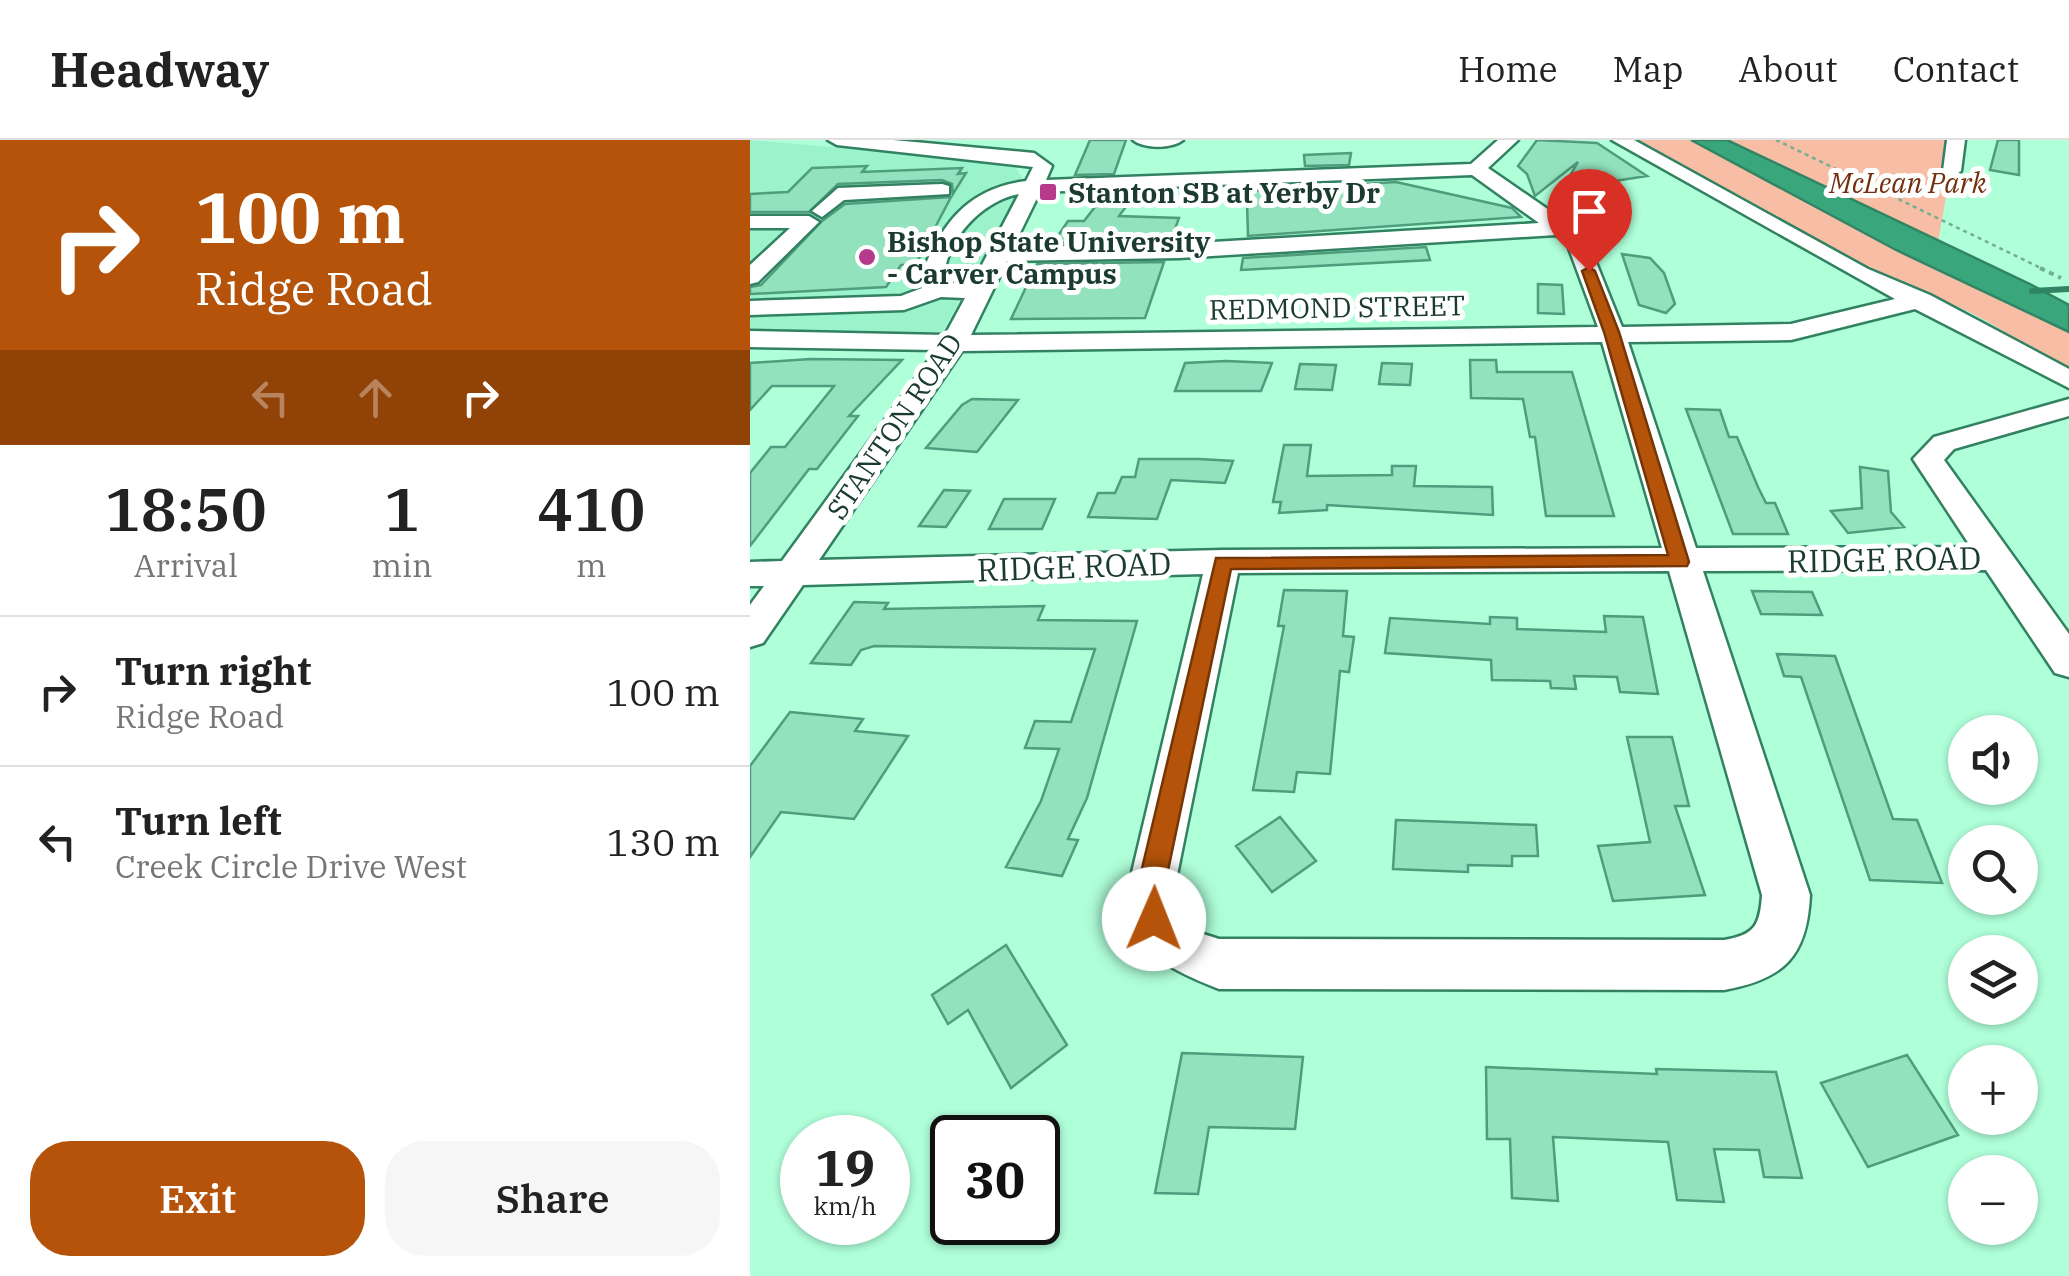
<!DOCTYPE html>
<html lang="en">
<head>
<meta charset="utf-8">
<style>
	:root { --surface:#fff; --page:#f6f6f6; --text:#222; --muted:#767676; --line:#e0e0e0; --accent:#b45309 }
	body { margin:0; font-family:"IBM Plex Serif",serif; background:var(--page); color:var(--text); height:100vh; display:flex; flex-direction:column; font-size:38px; white-space:nowrap }
	* { box-sizing:border-box; margin:0 }
	p { font-size:32px; color:var(--muted) }
	.icon { flex:none; width:55px; height:55px; fill:none; stroke:currentColor; stroke-width:2; stroke-linecap:round; stroke-linejoin:round }
	.map { position:relative; flex:1; overflow:hidden }
	.sheet { display:flex; flex-direction:column; background:var(--surface); width:750px }
	.sheet>* { flex:none }
	.hud { background:#b45309; color:#fff; overflow:hidden }
	.buttons { position:absolute; left:1198px; top:575px; display:grid; gap:20px }
	.buttons a { display:grid; place-items:center; width:90px; height:90px; border-radius:50%; background:var(--surface); box-shadow:0 2px 8px #0004; font-size:50px }
	.speed { position:absolute; left:30px; top:975px; display:flex; gap:20px; font-size:50px; font-weight:700; text-align:center }
	.speed>* { display:grid; place-content:center; width:130px; height:130px; border-radius:50%; background:var(--surface); box-shadow:0 2px 8px #0004; line-height:1 }
	.speed small { font-size:25px; font-weight:400 }
	.speed .limit { border:5px solid #111; border-radius:15px; background:#fff; color:#111 }
	.pin { position:absolute; display:grid; place-items:center; width:85px; height:85px; color:#fff; margin:-102px -42px; border-radius:50% 50% 50% 0; rotate:-45deg; box-shadow:0 0 10px #0007 }
	.pin .icon { rotate:45deg }
	.me { position:absolute; width:110px; margin:-55px; rotate:1deg; stroke-linejoin:round; filter:drop-shadow(0 0 8px #0008) }
	.turn { display:flex; align-items:center; gap:35px; height:210px; padding:0 30px; font-size:45px }
	.turn .icon { width:130px; height:130px; stroke-width:2.5 }
	.turn b { display:block; font-size:70px; line-height:85px }
	.lanes { display:flex; align-items:center; height:95px; padding:0 30px; background:#0003; justify-content:center; gap:50px; direction:ltr }
	.lanes .off { opacity:.35 }
	.eta { display:flex; justify-content:space-evenly; align-items:center; height:170px; text-align:center }
	.eta b { font-size:60px; font-weight:600; line-height:70px }
	.cta { display:flex; gap:20px; margin-top:auto; padding:20px 30px }
	.cta a { flex:1; height:115px; border-radius:40px; background:var(--accent); color:#fff; font-size:40px; font-weight:600; line-height:115px; text-align:center }
	.cta a+a { background:var(--page); color:var(--text) }
	ul { padding:0; list-style:none }
	li { display:flex; align-items:center; gap:30px; height:150px; padding:0 30px; border-top:2px solid var(--line) }
	li div { flex:1 }
	li b { display:block; font-size:38px }
	li em { font-style:normal }
	header { display:flex; align-items:center; gap:60px; box-sizing:border-box; height:140px; padding:0 50px; background:var(--surface); border-bottom:2px solid var(--line) }
	header strong { font-size:48px }
	nav { display:flex; gap:55px; margin-inline-start:auto; font-size:35px }
	main { display:flex; flex:1; min-height:0 }
	.map>svg:first-child { display:block }
	.built { fill:#9af3cb }
	.green { fill:#f7bda5 }
	.water { fill:#3aa67c; stroke:#308664; stroke-width:2.5 }
	.lines { fill:none; stroke-linecap:round; stroke-linejoin:round }
	.stream { stroke:#308664; stroke-width:6 }
	.building { fill:#93e2be; stroke:#4f9d7c; stroke-width:2.5 }
	.minor-casing { stroke:#328262; stroke-width:5 }
	.path-far1 { stroke:#72af92; stroke-width:2.5; stroke-dasharray:4 4; stroke-linecap:butt }
	.path { stroke:#72af92; stroke-width:4; stroke-dasharray:5 5; stroke-linecap:butt }
	.minor { fill:#fff; fill-rule:evenodd }
	.route { fill:#b45309; stroke:#753606; stroke-width:2.5 }
	.poi-dot { fill:#b53a8c; stroke:#fff; stroke-width:4 }
	.labels { text-anchor:middle; dominant-baseline:central; stroke-width:10; stroke-linejoin:round; paint-order:stroke }
	.far-park-label { font-size:28px; font-style:italic; fill:#74300e; stroke:#fff }
	.far-poi-label { font-size:28px; font-weight:bold; fill:#1a3b2d; stroke:#fff; text-anchor:start }
	.far-street-label { font-size:28px; fill:#1a3b2d; stroke:#fff }
	.street-label { font-size:32px; fill:#1a3b2d; stroke:#fff }
</style>
</head>
<body>
<header>
<strong>Headway</strong>
<nav><a>Home</a><a>Map</a><a>About</a><a>Contact</a></nav>
</header>
<main>
<section class="sheet">
<div class="hud">
<div class="turn"><svg class="icon" aria-label="right" viewBox="0 0 24 24"><path d="M7 20v-9h11M14 6l5 5-5 5"/></svg><div><b>100 m</b>Ridge Road</div></div>
<div class="lanes"><svg class="icon off" aria-label="left" viewBox="0 0 24 24"><path d="M17 20v-9H6M10 6l-5 5 5 5"/></svg><svg class="icon off" aria-label="ahead" viewBox="0 0 24 24"><path d="M12 20V5M6 11l6-6 6 6"/></svg><svg class="icon" aria-label="right" viewBox="0 0 24 24"><path d="M7 20v-9h11M14 6l5 5-5 5"/></svg></div>
</div>
<div class="eta">
<div><b>18:50</b><p>Arrival</p></div>
<div><b>1</b><p>min</p></div>
<div><b>410</b><p>m</p></div>
</div>
<ul>
<li><svg class="icon" aria-label="right" viewBox="0 0 24 24"><path d="M7 20v-9h11M14 6l5 5-5 5"/></svg><div><b>Turn right</b><p>Ridge Road</p></div><em>100 m</em></li>
<li><svg class="icon" aria-label="left" viewBox="0 0 24 24"><path d="M17 20v-9H6M10 6l-5 5 5 5"/></svg><div><b>Turn left</b><p>Creek Circle Drive West</p></div><em>130 m</em></li>
</ul>
<div class="cta"><a>Exit</a><a>Share</a></div>
</section>
<div class="map">
<svg width="1319" height="1136" viewBox="0 0 1319 1136">
	<rect width="100%" height="100%" fill="#afffd9"/>
	<path class="built" d="M0 0 246 21 264 25 274 41 191 195 0 193Z"/>
	<path class="green" d="M882 0H941L1146 110 1302 182 1319 192V232C1269 203 1215 159 1157 152Z
		M977 0H1206L1188 102Z"/>
	<path class="water" d="M941 0H977L1280 144 1319 165V192L1146 110Z"/>
	<g class="lines">
		<path class="stream" d="M1282 151 1319 149"/>
	</g>
	<path class="building" d="M340 0H376L364 34 325 35Z
		M787 0 847 3 897 36 812 49 828 22 785 56 777 34 768 26Z
		M1248 0H1269V35L1240 30Z
		M601 13 599 25 555 26 554 15Z
		M117 26 112 32 212 28 208 34 216 33 203 54 202 44 192 40 88 44 59 72H0V54L38 52 62 28Z
		M646 42 762 68 771 77 498 96 497 61 503 60 502 51Z
		M387 52 369 76 429 78 421 100 303 103 318 81H334L356 53Z
		M201 57 166 124 151 125 136 147 0 154V147L11 145 72 81 95 64Z
		M676 107 680 120 491 130 493 118Z
		M872 114 900 118 914 133 925 164 916 173 889 165Z
		M414 122 395 178 261 179 287 124Z
		M788 144 812 145 814 174 788 173Z
		M61 219 152 220 99 276H108L67 329H59L0 406V333L21 307H35L84 246H22L0 270V223Z
		M720 220H746L747 232H822L864 376H796L785 297H780L773 259 721 258Z
		M476 221 522 223 511 251H425L435 223Z
		M632 223 662 224 660 245 629 244Z
		M550 224 586 225 582 250 545 249Z
		M222 259 268 260 227 312 176 308 212 265Z
		M936 269 970 270 979 297H987L1008 347 1016 363H1025L1038 394H983Z
		M534 305H561L557 336 642 335V326H666L664 346 742 347 743 375 577 365V370L529 373 531 362H523Z
		M389 319H449L483 321 475 343 421 340 407 379 338 377 348 353H365L372 337H385Z
		M1110 327 1138 331 1141 372 1154 387 1098 393 1081 371 1112 368Z
		M194 350 220 351 196 387 169 386Z
		M254 359H305L292 389H239Z
		M534 450 597 451 593 496 604 497 599 532 590 531 580 634 547 632 544 652 503 650 534 486H528Z
		M1002 451 1062 452 1072 475 1011 474Z
		M104 462 138 463 134 469 294 466 288 480 387 481 337 658 318 699 328 700 312 736 256 727 291 661 309 609 275 608 285 581 321 582 345 509 124 506 111 510 101 525 61 523Z
		M854 476 893 477 908 554 870 552 867 537 824 536 826 549 801 548 800 541 742 540 741 520 635 513 640 478 740 484V477L767 478V489L856 492Z
		M1027 514 1085 516 1143 679 1167 680 1192 743 1120 740 1051 537 1034 536Z
		M40 572 113 579 105 591 158 596 104 679 31 672 0 717V626Z
		M877 597H922L939 666H925L955 755 863 761 848 706 900 702Z
		M530 677 566 721 522 752 486 706Z
		M646 680 786 685 788 716H762V726L718 725V732L643 729Z
		M256 805 317 905 261 948 218 870 198 884 182 855Z
		M432 913 553 917 545 989 459 987 448 1054 405 1053Z
		M1157 915 1208 995 1118 1027 1071 943Z
		M736 927 907 934 906 929 1026 932 1052 1038 1014 1037 1009 1010 964 1009 974 1062 927 1060 918 1002 803 997 808 1061 762 1058 760 999H737Z"/>
	<g class="lines">
		<defs>
			<path id="minor" d="M78 0H143L284 13 302 26 296 40 721 24 748 0H768L738 28 835 95 872 187 1041 184 1145 159 862 0H884L1118 129 1180 155 1319 229V248L1165 169 1041 200 878 202 946 408 1221 407 1163 319 1184 297 1319 259V276L1204 309 1194 320 1319 494V537L1305 533 1236 430 953 431 1060 755C1057 817 1034 839 974 850L469 849C412 826 381 811 379 745L453 434 53 445 13 503 0 507V465L14 446H0V422L32 421 186 210 0 207V191L195 195 215 158 191 157 154 170 0 175V161L151 156 172 148 168 142C190 88 213 49 276 41L283 27 87 5ZM722 35 789 83 429 104 263 107 290 52ZM269 54 222 144 194 143C192 104 230 61 269 54ZM806 95 817 103 848 187 221 195 257 121 429 118ZM852 202 912 408 473 410 69 420 212 211ZM919 431 1012 755C1010 785 1005 795 974 800L469 799 453 794 427 769 425 745 488 433Z
				M383 0H433C422 9 394 9 383 0Z
				M1197 0H1215L1211 31 1202 37 1193 31Z
				M192 44 199 46V54L94 60 72 77 62 71 88 48Z
				M0 76H59L69 82 8 142 0 144V125L40 88H0Z"/>
		</defs>
		<use href="#minor" class="minor-casing"/>
		<path class="path-far1" d="M1026 0 1295 130"/>
		<path class="path" d="M1290 128 1311 138"/>
		<use href="#minor" class="minor"/>
	</g>
	<path class="route" d="M839 127 845 131 869 192 939 422 937 426 481 429 415 745 418 779 414 788 404 792 395 788 388 745 466 418 918 415 854 192 832 131Z"/>
	<g class="poi-dot">
		<rect x="288" y="42" width="20" height="20" rx="5"/>
		<circle cx="117" cy="117" r="10"/>
	</g>
	<g class="labels">
		<g class="far-park-label">
			<text x="1158" y="42">McLean Park</text>
		</g>
		<g class="far-poi-label">
			<text x="318" y="52">Stanton SB at Yerby Dr</text>
			<text x="137" y="101">Bishop State University<tspan x="137" dy="32">- Carver Campus</tspan></text>
		</g>
		<g class="far-street-label">
			<text transform="translate(587 167) rotate(-1)">REDMOND STREET</text>
			<text transform="translate(144 286) rotate(-56)">STANTON ROAD</text>
		</g>
		<g class="street-label">
			<text transform="translate(1134 419) rotate(-1)">RIDGE ROAD</text>
			<text transform="translate(324 426) rotate(-2)">RIDGE ROAD</text>
		</g>
	</g>
</svg>
<div class="buttons">
<a><svg class="icon" aria-label="sound" viewBox="0 0 24 24"><path d="M4 9h4l5-4v14l-5-4H4zM17 9q2 3 0 6"/></svg></a>
<a><svg class="icon" aria-label="search" viewBox="0 0 24 24"><circle cx="10" cy="10" r="6"/><path d="M15 15l6 6"/></svg></a>
<a><svg class="icon" aria-label="layers" viewBox="0 0 24 24"><path d="M12 4l9 5-9 5-9-5zM3 14l9 5 9-5"/></svg></a>
<a>+</a>
<a>−</a>
</div>
<div class="speed"><div>19<small>km/h</small></div><div class="limit">30</div></div>
<div class="pin" style="left:839px;top:131px;background:#d93025"><svg class="icon" aria-label="arrive" viewBox="0 0 24 24"><path d="M6 21V4h12l-3 4 3 4H6"/></svg></div>
<svg class="me" style="left:404px;top:779px" viewBox="-20 -20 40 40"><circle r="19" fill="#fff"/><path d="M0-13L10 11 0 6-10 11z" fill="#b45309"/></svg>
</div>
</main>
</body>
</html>
